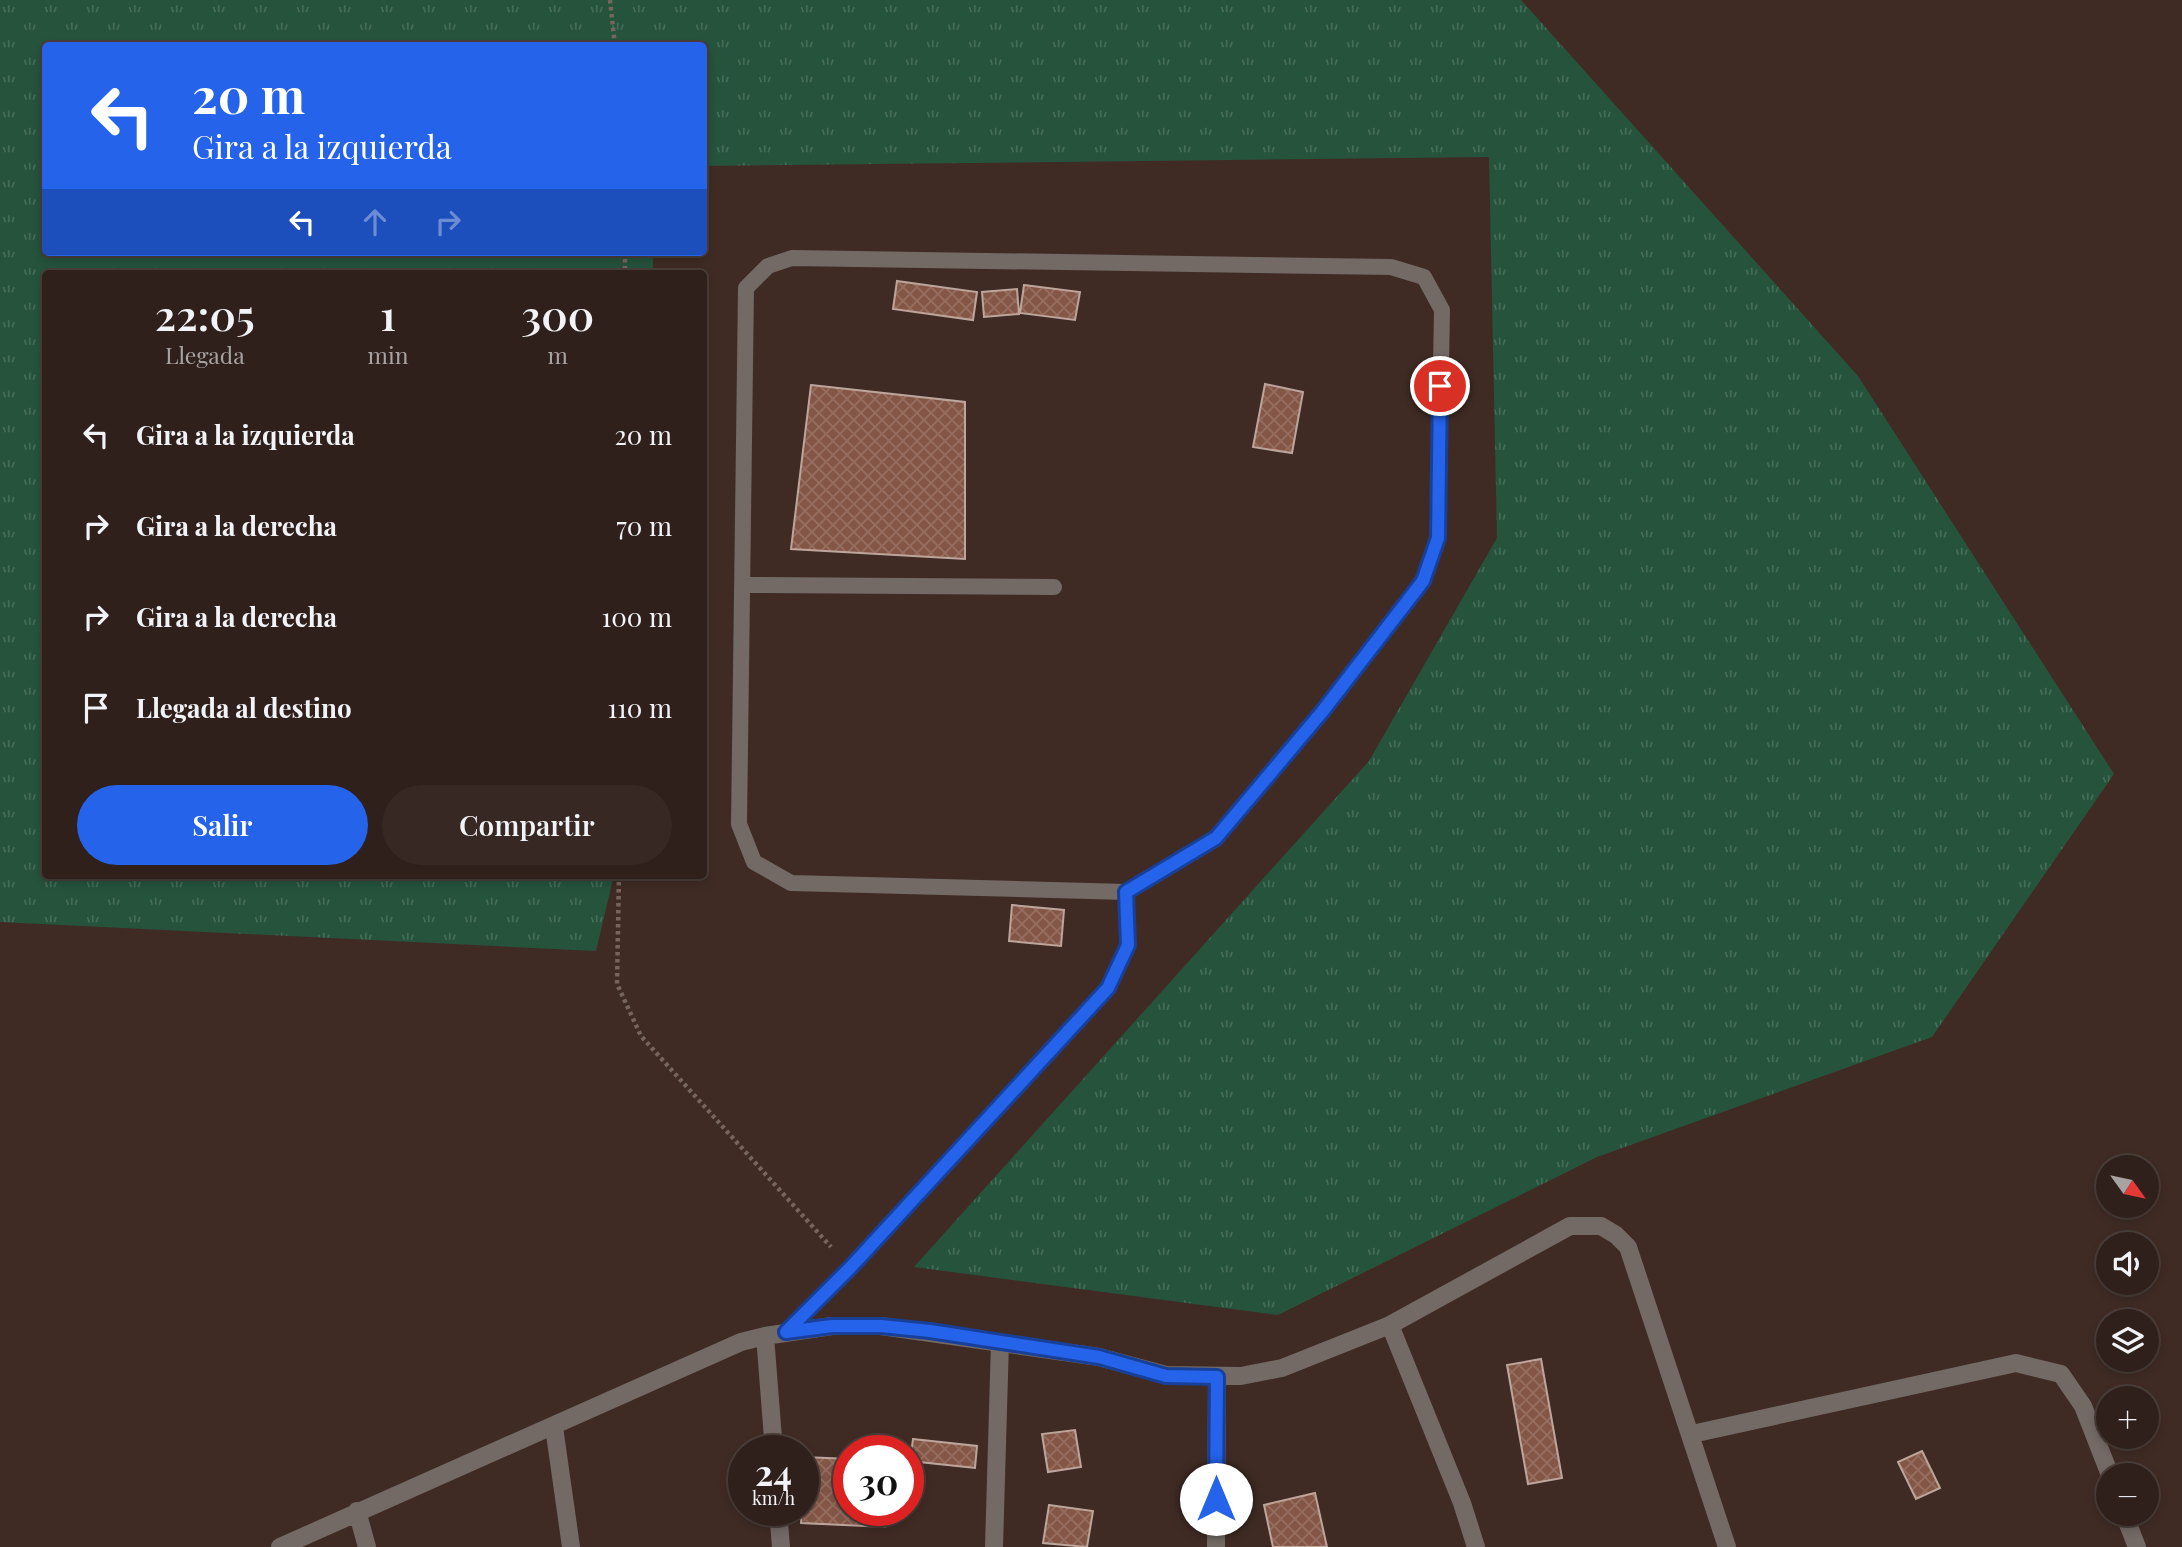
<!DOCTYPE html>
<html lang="es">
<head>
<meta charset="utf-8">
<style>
	:root { --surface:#2f201b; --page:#372824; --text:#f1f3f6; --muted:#a7a3a3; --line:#4a3e3a; --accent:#2563eb }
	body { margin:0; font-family:"Playfair Display",serif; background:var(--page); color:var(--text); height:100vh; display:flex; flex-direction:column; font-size:26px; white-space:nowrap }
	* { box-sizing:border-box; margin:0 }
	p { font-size:23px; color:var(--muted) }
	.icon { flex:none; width:38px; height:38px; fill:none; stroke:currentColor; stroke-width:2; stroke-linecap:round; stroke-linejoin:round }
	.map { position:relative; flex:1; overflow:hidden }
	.details { position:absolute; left:42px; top:270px; width:665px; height:609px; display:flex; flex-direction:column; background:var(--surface); border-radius:7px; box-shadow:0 4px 10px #0003,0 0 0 2px var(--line) }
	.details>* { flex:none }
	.banner { position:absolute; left:42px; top:42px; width:665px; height:214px; border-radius:7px; box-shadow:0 4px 10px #0003,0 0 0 2px var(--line); background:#2563eb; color:#fff; overflow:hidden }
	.needle { width:46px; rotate:123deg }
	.controls { position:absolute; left:2096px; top:1155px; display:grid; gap:14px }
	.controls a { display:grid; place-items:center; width:63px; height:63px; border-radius:50%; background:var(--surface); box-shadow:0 4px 10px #0003,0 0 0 2px var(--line); font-size:35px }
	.speed { position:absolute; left:728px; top:1435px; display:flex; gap:14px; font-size:35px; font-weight:700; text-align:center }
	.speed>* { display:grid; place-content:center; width:91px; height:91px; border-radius:50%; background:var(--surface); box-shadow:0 4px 10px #0003,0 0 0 2px var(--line); line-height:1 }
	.speed small { font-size:18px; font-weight:400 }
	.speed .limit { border:10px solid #d22; background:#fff; color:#111 }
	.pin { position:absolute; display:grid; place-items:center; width:60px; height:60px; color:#fff; margin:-30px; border:4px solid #fff; border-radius:50%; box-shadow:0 2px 7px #0007 }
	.me { position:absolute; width:77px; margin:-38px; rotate:0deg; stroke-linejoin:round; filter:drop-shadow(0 0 5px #0008) }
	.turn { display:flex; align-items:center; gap:24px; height:147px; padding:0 35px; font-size:32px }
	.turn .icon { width:91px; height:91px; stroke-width:2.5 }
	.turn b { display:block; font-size:49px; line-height:60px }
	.lanes { display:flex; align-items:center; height:66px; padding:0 35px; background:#0003; justify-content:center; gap:35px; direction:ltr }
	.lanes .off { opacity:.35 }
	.eta { display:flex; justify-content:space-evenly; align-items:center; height:119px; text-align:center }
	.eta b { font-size:42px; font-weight:600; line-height:49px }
	.button { display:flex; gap:14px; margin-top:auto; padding:14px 35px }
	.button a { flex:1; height:80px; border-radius:42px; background:var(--accent); color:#fff; font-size:28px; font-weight:600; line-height:80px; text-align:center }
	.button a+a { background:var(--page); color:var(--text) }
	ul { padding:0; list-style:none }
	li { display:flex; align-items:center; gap:21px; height:91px; padding:0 35px }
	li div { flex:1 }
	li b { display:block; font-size:26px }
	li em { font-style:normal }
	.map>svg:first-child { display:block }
	.grass { fill:url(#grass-tufts) }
	.building { fill:url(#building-cross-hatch); stroke:#bea59c; stroke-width:2 }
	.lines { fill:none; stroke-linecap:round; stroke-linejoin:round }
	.path { stroke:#76655e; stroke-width:4.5; stroke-dasharray:3.5 3.5; stroke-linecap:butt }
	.lane { stroke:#736965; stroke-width:16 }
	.street { stroke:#736965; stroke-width:18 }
	.route-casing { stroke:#184099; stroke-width:18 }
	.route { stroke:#2563eb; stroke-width:12 }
</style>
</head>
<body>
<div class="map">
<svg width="2182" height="1547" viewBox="0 0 2182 1547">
	<defs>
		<pattern id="grass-tufts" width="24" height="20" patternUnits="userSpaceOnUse" patternTransform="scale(1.75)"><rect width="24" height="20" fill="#25533c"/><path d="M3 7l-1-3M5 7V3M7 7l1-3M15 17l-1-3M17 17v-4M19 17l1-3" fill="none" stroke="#456c58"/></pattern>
		<pattern id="building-cross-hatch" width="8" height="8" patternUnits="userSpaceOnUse" patternTransform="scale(1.75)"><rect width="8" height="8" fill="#845646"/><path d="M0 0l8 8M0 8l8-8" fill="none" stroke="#966e60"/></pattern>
	</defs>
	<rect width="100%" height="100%" fill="#3f2b24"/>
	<path class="grass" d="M0 0H1521L1858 376 2114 774 1932 1037 1597 1157 1278 1315 914 1267 1369 761 1497 538 1489 157 704 166V46H46V252H653V273H46V875H614L596 951 0 922Z"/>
	<path class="building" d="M897 281 977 292 973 320 893 309Z
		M1024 285 1080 292 1075 320 1020 313Z
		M1017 289 1019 314 984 317 982 292Z
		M1265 384 1303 392 1292 453 1253 447Z
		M811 385 965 402V559L791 549Z
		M1012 905 1064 910 1061 946 1009 941Z
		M1541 1359 1562 1478 1528 1484 1507 1365Z
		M1075 1430 1081 1467 1048 1472 1042 1434Z
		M913 1439 977 1446 975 1468 910 1461Z
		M1922 1451 1940 1488 1916 1499 1898 1462Z
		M804 1457 849 1459V1510H886L885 1527 801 1523Z
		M1315 1493 1327 1547H1273L1264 1505Z
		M1049 1505 1093 1511 1087 1547 1043 1543Z"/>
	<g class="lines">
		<path class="path" d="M610 0 615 46
			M625 252V273
			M619 875 617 984 641 1036 831 1247"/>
		<path class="lane" d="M792 258 1391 267 1424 277 1442 310 1438 538 1423 581 1322 712 1216 838 1126 892 791 883 754 862 739 824 746 288 768 266Z
			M745 585 1054 587
			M786 1332 850 1268 1108 988 1128 945 1126 892"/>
		<path class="street" d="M1390 1325 1462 1503 1476 1547
			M765 1336 774 1451
			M554 1427 571 1547
			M1692 1434 2016 1363 2061 1374 2083 1406 2110 1475
			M778 1510 781 1547
			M357 1511 367 1547
			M2124 1514 2137 1547
			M280 1547 741 1342 765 1336 832 1326H881L1099 1357 1166 1375 1241 1376 1282 1368 1390 1325 1570 1226H1601L1616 1235 1628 1247 1727 1547
			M994 1547 1000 1342
			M1216 1547 1217 1377"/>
	</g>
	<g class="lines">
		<defs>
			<path id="route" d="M1216 1499 1217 1377 1166 1376 1099 1357 930 1331 881 1326H832L786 1332 850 1268 1108 988 1128 945 1126 892 1216 838 1322 712 1423 581 1438 538 1440 386"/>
		</defs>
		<use href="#route" class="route-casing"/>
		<use href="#route" class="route"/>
	</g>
</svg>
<div class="controls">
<a><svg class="needle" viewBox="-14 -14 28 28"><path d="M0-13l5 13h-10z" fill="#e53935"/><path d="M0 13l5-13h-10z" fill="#a7a3a3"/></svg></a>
<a><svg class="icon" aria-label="sound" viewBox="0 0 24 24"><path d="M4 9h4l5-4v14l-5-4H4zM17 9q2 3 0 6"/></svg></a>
<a><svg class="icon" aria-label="layers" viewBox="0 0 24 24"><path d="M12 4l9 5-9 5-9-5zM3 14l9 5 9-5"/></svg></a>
<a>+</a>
<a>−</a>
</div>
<div class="speed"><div>24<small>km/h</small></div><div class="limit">30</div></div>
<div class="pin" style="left:1440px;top:386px;background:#d93025"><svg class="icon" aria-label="arrive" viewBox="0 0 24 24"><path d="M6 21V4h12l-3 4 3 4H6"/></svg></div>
<svg class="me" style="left:1216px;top:1499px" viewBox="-20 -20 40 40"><circle r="19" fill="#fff"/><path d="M0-13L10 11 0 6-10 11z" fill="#2563eb"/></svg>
<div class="banner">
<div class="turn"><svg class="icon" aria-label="left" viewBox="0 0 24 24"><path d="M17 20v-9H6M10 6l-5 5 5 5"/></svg><div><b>20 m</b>Gira a la izquierda</div></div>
<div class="lanes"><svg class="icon" aria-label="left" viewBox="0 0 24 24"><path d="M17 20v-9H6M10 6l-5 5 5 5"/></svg><svg class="icon off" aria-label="ahead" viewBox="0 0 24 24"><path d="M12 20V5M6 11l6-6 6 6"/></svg><svg class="icon off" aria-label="right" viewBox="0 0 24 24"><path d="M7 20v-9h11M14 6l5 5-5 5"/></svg></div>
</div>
<section class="details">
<div class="eta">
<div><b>22:05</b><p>Llegada</p></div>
<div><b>1</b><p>min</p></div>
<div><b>300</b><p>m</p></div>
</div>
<ul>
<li><svg class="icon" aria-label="left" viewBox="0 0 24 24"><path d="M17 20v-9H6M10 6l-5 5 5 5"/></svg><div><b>Gira a la izquierda</b></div><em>20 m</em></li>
<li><svg class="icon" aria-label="right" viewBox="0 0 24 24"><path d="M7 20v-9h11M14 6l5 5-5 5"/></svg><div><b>Gira a la derecha</b></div><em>70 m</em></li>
<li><svg class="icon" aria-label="right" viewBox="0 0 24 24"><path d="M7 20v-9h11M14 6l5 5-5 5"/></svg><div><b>Gira a la derecha</b></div><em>100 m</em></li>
<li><svg class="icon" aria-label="arrive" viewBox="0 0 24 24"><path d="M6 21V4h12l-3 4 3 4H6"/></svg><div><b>Llegada al destino</b></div><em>110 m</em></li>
</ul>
<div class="button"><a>Salir</a><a>Compartir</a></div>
</section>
</div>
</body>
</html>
